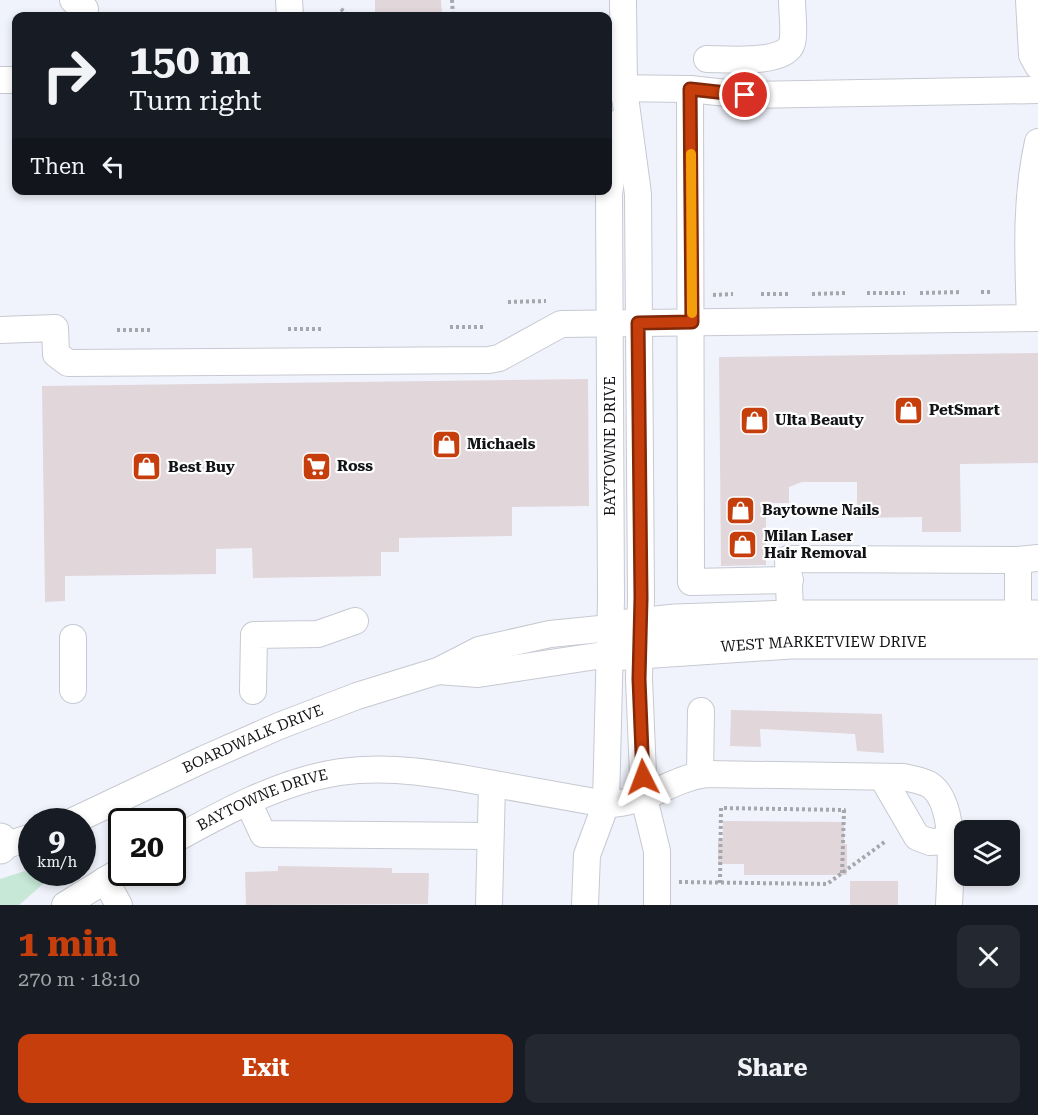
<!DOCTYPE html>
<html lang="en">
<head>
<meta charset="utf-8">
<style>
	:root { --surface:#171b24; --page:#242831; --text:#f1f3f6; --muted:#9ea1a6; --accent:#c63e0c }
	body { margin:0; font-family:"Roboto Serif",serif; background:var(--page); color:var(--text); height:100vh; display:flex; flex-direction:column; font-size:22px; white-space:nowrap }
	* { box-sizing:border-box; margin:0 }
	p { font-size:20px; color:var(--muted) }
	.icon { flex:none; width:33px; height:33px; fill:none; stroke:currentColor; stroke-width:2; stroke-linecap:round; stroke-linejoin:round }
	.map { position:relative; height:905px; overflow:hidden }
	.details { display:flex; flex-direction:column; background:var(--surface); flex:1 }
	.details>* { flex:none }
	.banner { position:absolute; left:12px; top:12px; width:600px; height:183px; border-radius:12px; box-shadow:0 3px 9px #0003; background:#171b24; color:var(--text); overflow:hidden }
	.tools { position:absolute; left:954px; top:820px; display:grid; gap:12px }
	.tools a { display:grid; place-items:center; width:66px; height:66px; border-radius:12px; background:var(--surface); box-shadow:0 3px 9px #0003; font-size:30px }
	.speed { position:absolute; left:18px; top:808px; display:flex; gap:12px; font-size:30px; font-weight:700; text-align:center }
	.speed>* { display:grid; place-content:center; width:78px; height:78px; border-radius:50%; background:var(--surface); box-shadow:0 3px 9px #0003; line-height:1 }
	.speed small { font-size:15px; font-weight:400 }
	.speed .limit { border:3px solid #111; border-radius:9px; background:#fff; color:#111 }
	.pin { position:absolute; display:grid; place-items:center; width:51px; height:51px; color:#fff; margin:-26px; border:3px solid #fff; border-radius:50%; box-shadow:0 2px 6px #0007 }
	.me { position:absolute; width:66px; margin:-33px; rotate:357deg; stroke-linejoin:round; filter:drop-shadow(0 0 4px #0008) }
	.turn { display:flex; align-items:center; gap:21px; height:126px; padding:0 18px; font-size:27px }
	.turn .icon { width:78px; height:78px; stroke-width:2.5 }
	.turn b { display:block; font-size:42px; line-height:51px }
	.then { display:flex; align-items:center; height:57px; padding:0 18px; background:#0003; gap:12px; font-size:22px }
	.round { display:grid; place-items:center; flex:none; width:63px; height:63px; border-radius:12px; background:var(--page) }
	.summary { display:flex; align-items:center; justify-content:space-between; height:102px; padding:0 18px }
	h1 { font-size:36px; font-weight:700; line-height:45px; color:var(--accent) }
	.action { display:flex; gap:12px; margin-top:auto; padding:12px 18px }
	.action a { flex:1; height:69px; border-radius:12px; background:var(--accent); color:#fff; font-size:24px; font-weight:700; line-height:69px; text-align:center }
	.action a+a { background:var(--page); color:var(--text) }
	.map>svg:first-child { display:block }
	.green { fill:#c7e8d7 }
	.building { fill:#e1d6da }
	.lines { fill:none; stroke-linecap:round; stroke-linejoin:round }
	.minor-casing { stroke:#c7c9d1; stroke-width:28 }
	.major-casing { stroke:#c7c9d1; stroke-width:35 }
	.path { stroke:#a6a7ae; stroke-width:4; stroke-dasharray:3 3; stroke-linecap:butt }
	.minor { stroke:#fff; stroke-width:26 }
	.major { stroke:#fff; stroke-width:33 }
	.route-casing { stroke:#812808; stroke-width:15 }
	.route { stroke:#c63e0c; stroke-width:10 }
	.slow { stroke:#f59e0b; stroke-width:10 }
	.labels { text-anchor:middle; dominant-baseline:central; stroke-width:4.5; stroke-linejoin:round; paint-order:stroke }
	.poi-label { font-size:15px; font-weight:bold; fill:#121316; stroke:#fff; text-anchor:start }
	.street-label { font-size:15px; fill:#121316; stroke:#fff }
</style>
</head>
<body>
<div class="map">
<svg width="1038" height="905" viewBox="0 0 1038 905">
	<rect width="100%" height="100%" fill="#f1f3fc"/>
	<path class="green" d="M31 869 32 873H38L43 884 19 905H0V879Z"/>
	<path class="building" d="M375 0H441L442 16H375Z
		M1038 353V463L960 464 961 532H922V517L857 518V482H802L789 487V503H766V565L721 566 719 357Z
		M588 379 589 506 512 507V536L399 538V552H381V576L253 578 252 548 216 549V574L65 576V601L45 602 42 386Z
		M731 710 882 714 884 753 857 751 855 734 760 729 761 747 730 746Z
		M723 821 844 822V844H847V875H744V864H718V841H723Z
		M278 866 392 868V873H429L428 904 246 905 245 872 278 871Z
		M850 881H898V905H850Z"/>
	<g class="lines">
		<defs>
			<g id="minor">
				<path d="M73 0 85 9"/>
				<path d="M289 0 290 16"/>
				<path d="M623 0 624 89 638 194 641 598 639 679 644 798 657 851V905"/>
				<path d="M1029 0 1032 55 1038 66"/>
				<path d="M707 59C725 59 786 65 792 43 795 33 792 12 792 0"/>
				<path d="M0 80H16"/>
				<path d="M608 88 690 89 745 95 1038 90"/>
				<path d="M690 89 691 582 790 580"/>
				<path d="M1030 318C1028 258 1025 201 1038 142"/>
				<path d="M0 330 55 328 56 354 68 363 489 360 499 358 561 324 1038 318"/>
				<path d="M1018 635V560"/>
				<path d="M791 636 788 559 1018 560 1038 558"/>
				<path d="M73 638V690"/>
				<path d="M438 671 478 674 610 654"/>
				<path d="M253 691 254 635 318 634 355 621"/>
				<path d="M700 775 701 711"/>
				<path d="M882 777 917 837 930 842 949 841"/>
				<path d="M248 802 263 834 490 836"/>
				<path id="s1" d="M71 822 204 759 279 726 357 696 438 671 479 650 550 634 610 628"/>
				<path id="s2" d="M172 841C224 812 281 781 340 772 391 765 440 774 489 783 528 790 567 797 606 804 647 804 667 780 706 774L903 777C912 779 922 780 930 785 958 804 950 875 949 905"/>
				<path d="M0 847 32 837"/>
				<path d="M105 880 119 905"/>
				<path d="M65 905 122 870"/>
				<path d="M489 905 492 784"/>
				<path d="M585 905 587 855 606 804 611 599 609 194 620 122"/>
			</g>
			<g id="major">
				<path d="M610 628 675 621 791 617H1038"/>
				<path id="s3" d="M610 654 791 642H1038"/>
				<path d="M0 840V847"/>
			</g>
		</defs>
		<use href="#minor" class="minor-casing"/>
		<use href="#major" class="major-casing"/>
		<path class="path" d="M452 0 453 16
			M341 9 349 16
			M981 292H993
			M867 293H905
			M920 293 962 292
			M761 294H789
			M812 294 845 293
			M713 295 733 294
			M508 302 546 301
			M450 327H486
			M288 329H322
			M117 330H151
			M679 882 827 884 886 841
			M720 883 721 808 844 810 842 874"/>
		<use href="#minor" class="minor"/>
		<use href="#major" class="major"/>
	</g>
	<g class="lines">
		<defs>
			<path id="route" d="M643 777 639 679 641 598 638 323 692 322 690 89 745 95"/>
		</defs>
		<use href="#route" class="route-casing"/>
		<use href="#route" class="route"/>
		<path class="slow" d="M691 154 692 313"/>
	</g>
	<defs>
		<symbol id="shop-square" viewBox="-11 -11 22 22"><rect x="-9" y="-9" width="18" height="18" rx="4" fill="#c63e0c" stroke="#fff"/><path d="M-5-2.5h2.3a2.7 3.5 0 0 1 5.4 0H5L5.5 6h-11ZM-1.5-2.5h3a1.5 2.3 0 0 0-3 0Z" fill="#fff"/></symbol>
		<symbol id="supermarket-square" viewBox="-11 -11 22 22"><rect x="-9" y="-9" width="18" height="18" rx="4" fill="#c63e0c" stroke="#fff"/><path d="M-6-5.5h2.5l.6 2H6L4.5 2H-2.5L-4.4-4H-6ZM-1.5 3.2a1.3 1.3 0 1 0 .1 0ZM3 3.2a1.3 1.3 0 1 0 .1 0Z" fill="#fff"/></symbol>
	</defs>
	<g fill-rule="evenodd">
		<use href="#shop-square" x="892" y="394" width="33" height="33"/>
		<use href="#shop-square" x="738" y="404" width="33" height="33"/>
		<use href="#shop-square" x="430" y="428" width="33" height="33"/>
		<use href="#supermarket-square" x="300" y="450" width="33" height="33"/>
		<use href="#shop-square" x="130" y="450" width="33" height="33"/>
		<use href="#shop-square" x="724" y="494" width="33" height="33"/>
		<use href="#shop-square" x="726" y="528" width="33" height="33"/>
	</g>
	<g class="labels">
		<g class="poi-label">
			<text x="929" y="410">PetSmart</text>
			<text x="775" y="420">Ulta Beauty</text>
			<text x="467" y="444">Michaels</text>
			<text x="337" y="466">Ross</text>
			<text x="168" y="467">Best Buy</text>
			<text x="762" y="510">Baytowne Nails</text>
			<text x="764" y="536">Milan Laser<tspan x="764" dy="17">Hair Removal</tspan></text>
		</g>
		<g class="street-label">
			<text transform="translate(610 446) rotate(-90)">BAYTOWNE DRIVE</text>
			<text stroke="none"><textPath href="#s3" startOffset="214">WEST MARKETVIEW DRIVE</textPath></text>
			<text stroke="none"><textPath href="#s1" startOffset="200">BOARDWALK DRIVE</textPath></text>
			<text stroke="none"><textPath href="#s2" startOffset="100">BAYTOWNE DRIVE</textPath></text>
		</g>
	</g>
</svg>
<div class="tools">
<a><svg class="icon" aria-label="layers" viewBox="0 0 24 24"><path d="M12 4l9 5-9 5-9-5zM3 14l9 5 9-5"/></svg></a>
</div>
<div class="speed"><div>9<small>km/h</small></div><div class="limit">20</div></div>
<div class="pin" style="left:745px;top:95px;background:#d93025"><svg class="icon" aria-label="arrive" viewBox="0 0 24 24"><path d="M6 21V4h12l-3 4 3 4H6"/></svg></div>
<svg class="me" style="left:643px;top:777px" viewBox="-20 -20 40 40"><path d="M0-17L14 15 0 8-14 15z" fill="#c63e0c" stroke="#fff" stroke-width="4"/></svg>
<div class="banner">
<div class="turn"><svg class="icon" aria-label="right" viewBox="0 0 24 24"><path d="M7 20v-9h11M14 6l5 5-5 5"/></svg><div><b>150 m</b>Turn right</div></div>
<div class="then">Then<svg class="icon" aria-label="left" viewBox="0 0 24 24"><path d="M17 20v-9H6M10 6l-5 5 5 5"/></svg></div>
</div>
</div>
<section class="details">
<div class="summary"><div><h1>1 min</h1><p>270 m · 18:10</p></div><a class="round"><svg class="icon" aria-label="close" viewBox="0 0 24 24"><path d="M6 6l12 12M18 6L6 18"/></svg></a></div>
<div class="action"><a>Exit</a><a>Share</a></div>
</section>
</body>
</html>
